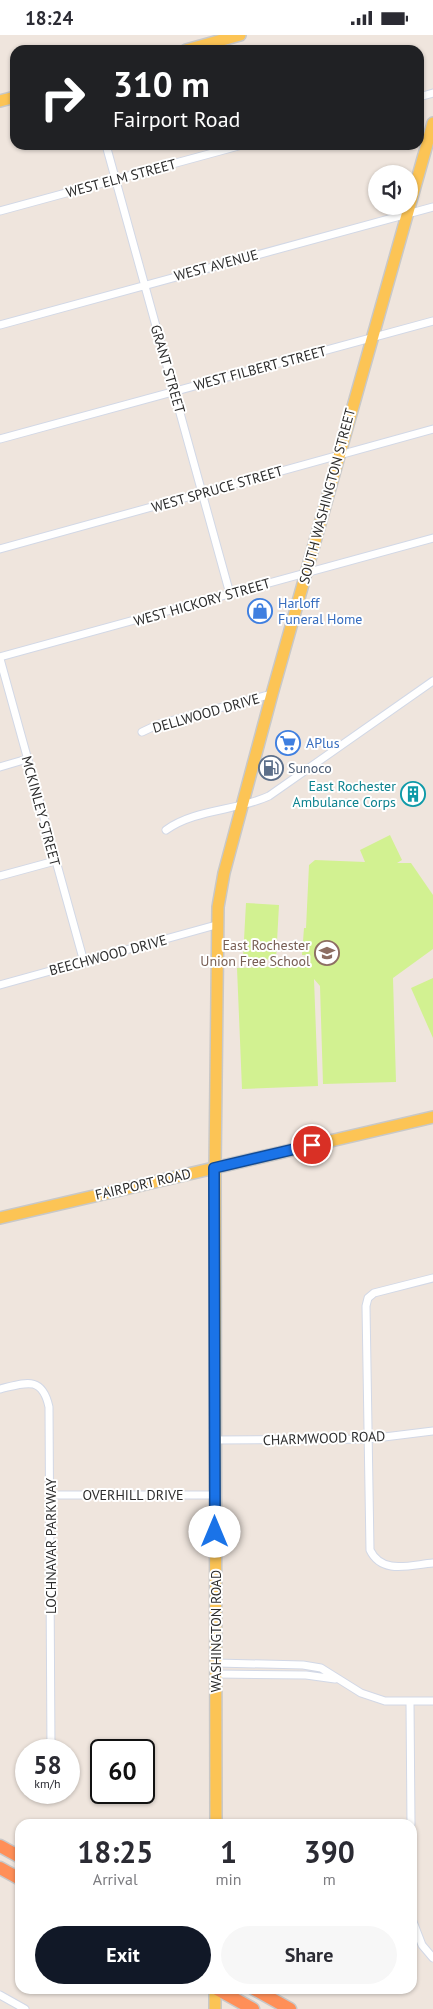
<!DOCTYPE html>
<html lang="en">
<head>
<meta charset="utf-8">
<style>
	:root { --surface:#fff; --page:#f7f7f7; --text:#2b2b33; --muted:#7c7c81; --accent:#111827 }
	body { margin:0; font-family:"PT Sans",sans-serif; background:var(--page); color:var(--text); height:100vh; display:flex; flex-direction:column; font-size:19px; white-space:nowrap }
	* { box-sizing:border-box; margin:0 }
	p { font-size:16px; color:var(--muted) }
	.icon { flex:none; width:28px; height:28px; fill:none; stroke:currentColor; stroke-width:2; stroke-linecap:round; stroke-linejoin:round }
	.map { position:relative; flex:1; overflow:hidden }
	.panel { position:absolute; left:15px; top:1784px; width:402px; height:175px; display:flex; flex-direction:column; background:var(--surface); border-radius:15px; box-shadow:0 1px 4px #0004 }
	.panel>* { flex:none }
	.guide { position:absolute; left:10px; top:10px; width:414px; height:105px; border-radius:15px; box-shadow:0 1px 4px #0004; background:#202124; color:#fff; overflow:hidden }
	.fabs { position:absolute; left:368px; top:130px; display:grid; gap:10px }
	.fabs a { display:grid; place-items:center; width:50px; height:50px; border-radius:50%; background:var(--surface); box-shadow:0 1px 4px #0004; font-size:25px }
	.speed { position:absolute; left:15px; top:1704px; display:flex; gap:10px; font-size:25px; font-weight:700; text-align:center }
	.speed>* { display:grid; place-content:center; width:65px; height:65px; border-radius:50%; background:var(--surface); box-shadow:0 1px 4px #0004; line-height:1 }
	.speed small { font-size:12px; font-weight:400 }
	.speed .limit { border:2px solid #111; border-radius:8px; background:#fff; color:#111 }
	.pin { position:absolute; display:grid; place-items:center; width:42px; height:42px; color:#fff; margin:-21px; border:2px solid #fff; border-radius:50%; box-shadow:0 1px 5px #0007 }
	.me { position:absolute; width:55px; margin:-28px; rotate:0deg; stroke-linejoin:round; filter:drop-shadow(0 0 4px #0008) }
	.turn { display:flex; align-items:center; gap:18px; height:105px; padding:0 20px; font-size:22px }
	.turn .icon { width:65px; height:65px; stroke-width:2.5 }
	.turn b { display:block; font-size:35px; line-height:42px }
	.eta { display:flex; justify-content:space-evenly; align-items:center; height:85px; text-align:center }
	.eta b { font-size:30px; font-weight:700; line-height:35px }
	.button { display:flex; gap:10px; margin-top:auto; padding:10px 20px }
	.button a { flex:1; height:58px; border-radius:30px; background:var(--accent); color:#fff; font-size:20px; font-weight:700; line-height:58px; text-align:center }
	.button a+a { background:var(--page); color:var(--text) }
	.status { display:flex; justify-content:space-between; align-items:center; height:35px; padding:0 25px; background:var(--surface); direction:ltr }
	.status svg { height:14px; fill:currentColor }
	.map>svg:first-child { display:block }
	.pitch { fill:#d2f191 }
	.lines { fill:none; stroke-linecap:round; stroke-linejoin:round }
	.street-casing { stroke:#d2d8e6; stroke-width:9 }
	.primary-casing { stroke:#c8c8c8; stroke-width:14 }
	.highway-casing { stroke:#c8c8c8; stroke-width:15 }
	.street { stroke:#fff; stroke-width:7 }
	.primary { stroke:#fcc455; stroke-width:11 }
	.highway { stroke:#ff8f58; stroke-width:12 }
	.route-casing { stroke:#114b97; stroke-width:12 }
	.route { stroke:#1a73e8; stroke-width:9 }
	.labels { text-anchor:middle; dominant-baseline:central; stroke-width:4; stroke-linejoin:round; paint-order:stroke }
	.street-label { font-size:14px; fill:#2c2c2c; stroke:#fff }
	.shop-label { font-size:14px; fill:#366cbe; stroke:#fff; text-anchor:start }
	.service-label { font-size:14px; fill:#4e5e75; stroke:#fff; text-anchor:start }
	.culture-label { font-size:14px; fill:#0d838f; stroke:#fff; text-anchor:end }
	.education-label { font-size:14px; fill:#785e54; stroke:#fff; text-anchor:end }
</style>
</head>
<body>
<div class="status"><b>18:24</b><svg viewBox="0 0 49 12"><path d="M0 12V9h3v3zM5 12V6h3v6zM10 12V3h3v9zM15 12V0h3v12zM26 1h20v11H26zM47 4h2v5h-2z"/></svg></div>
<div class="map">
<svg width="433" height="1974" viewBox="0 0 433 1974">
	<rect width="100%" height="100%" fill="#efe5dd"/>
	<path class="pitch" d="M390 800 402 825 397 828H411L433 860V914L393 943 396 1047 323 1049 320 951 314 944 318 1051 242 1054 237 933 304 930 305 920H302L304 893H306L309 830 315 825 365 827 360 815Z
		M246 868 279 870 276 925 243 923Z
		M433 943V1003L411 953Z"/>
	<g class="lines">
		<defs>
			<path id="street" d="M419 62 433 58
				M106 110 230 559
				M0 176 242 110
				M0 290 433 172
				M0 404 433 286
				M0 514 433 394
				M0 622 433 503
				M0 624 84 927
				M142 697 159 689 272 659
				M0 732 27 724
				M166 795C195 774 237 776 269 761L433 646
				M0 841 55 826
				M0 950 216 890
				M433 1243 374 1258 368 1263 366 1271 370 1515C382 1540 410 1530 433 1528
				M0 1354C25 1348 42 1340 49 1372L51 1715
				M215 1405 368 1404 433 1396
				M51 1460H215
				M216 1628 303 1630 321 1633 361 1658 385 1666H433
				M216 1639 306 1640 335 1644
				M410 1667 411 1789
				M412 1884 422 1910 433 1923
				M0 1960 25 1974"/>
			<path id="primary" d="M186 15 240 0
				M0 66 15 62
				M0 1183 433 1082
				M216 1789 215 1133 218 872 224 838 272 659 433 88
				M215 1974V1954"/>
			<path id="highway" d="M0 1811 20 1822
				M0 1833 20 1844
				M217 1954 253 1974
				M254 1954 290 1974"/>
		</defs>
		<use href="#street" class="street-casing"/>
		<use href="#primary" class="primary-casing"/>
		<use href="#highway" class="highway-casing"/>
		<use href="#street" class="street"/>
		<use href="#primary" class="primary"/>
		<use href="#highway" class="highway"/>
	</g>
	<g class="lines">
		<defs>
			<path id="route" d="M215 1497 214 1133 312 1110"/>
		</defs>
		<use href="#route" class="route-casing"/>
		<use href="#route" class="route"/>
	</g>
	<defs>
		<symbol id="shop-ring" viewBox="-11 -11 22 22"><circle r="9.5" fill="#fff" stroke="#3f7fe0" stroke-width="1.5"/><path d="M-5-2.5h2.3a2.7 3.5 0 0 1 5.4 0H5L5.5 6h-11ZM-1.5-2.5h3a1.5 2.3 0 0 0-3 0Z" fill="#3f7fe0"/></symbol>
		<symbol id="supermarket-ring" viewBox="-11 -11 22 22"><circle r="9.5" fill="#fff" stroke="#3f7fe0" stroke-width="1.5"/><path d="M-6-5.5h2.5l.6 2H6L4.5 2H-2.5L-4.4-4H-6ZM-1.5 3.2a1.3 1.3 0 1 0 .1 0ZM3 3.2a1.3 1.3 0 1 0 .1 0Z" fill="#3f7fe0"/></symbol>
		<symbol id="fuel-ring" viewBox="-11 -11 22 22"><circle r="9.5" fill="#fff" stroke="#5c6f8a" stroke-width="1.5"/><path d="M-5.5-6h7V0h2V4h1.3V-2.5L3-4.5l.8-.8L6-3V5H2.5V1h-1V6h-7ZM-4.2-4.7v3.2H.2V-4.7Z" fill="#5c6f8a"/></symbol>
		<symbol id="building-ring" viewBox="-11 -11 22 22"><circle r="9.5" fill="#fff" stroke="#0f9aa8" stroke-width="1.5"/><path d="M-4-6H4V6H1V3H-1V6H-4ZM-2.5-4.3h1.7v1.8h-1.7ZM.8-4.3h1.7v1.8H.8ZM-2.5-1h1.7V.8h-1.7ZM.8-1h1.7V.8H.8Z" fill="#0f9aa8"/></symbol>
		<symbol id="school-ring" viewBox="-11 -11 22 22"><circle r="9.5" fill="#fff" stroke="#8d6e63" stroke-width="1.5"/><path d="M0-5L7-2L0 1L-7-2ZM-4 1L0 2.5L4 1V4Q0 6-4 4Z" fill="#8d6e63"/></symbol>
	</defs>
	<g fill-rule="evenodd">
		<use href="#shop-ring" x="246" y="562" width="28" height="28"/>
		<use href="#supermarket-ring" x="274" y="694" width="28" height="28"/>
		<use href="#fuel-ring" x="257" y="719" width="28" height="28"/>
		<use href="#building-ring" x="399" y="745" width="28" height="28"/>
		<use href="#school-ring" x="313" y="904" width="28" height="28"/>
	</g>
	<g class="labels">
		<g class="street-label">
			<text transform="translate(121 143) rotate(-15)">WEST ELM STREET</text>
			<text transform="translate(216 230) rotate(-15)">WEST AVENUE</text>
			<text transform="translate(260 333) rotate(-15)">WEST FILBERT STREET</text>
			<text transform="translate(168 334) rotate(74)">GRANT STREET</text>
			<text transform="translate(217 454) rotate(-16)">WEST SPRUCE STREET</text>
			<text transform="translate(327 461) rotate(-75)">SOUTH WASHINGTON STREET</text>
			<text transform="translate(202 567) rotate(-16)">WEST HICKORY STREET</text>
			<text transform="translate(206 678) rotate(-16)">DELLWOOD DRIVE</text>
			<text transform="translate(41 776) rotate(75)">MCKINLEY STREET</text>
			<text transform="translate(108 920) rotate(-15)">BEECHWOOD DRIVE</text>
			<text transform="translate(143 1149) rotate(-13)">FAIRPORT ROAD</text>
			<text transform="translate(324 1403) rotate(-2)">CHARMWOOD ROAD</text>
			<text x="133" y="1460">OVERHILL DRIVE</text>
			<text transform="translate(51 1511) rotate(-90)">LOCHNAVAR PARKWAY</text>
			<text transform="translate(216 1596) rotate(-90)">WASHINGTON ROAD</text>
		</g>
		<g class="shop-label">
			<text x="278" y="568">Harloff<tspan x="278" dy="16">Funeral Home</tspan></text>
			<text x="306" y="708">APlus</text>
		</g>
		<g class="service-label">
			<text x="288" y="733">Sunoco</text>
		</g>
		<g class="culture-label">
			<text x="396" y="751">East Rochester<tspan x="396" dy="16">Ambulance Corps</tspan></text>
		</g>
		<g class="education-label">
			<text x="310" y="910">East Rochester<tspan x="310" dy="16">Union Free School</tspan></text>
		</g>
	</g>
</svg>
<div class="fabs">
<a><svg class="icon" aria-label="sound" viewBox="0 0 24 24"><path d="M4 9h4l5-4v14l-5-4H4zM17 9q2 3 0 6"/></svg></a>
</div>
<div class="speed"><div>58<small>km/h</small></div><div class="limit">60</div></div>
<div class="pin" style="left:312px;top:1110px;background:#d93025"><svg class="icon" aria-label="arrive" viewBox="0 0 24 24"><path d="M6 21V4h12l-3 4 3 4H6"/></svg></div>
<svg class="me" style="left:215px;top:1497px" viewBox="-20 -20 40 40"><circle r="19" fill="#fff"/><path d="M0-13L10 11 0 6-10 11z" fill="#1a73e8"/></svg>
<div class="guide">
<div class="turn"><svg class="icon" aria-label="right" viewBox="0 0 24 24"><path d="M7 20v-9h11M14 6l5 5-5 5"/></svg><div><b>310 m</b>Fairport Road</div></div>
</div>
<section class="panel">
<div class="eta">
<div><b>18:25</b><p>Arrival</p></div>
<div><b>1</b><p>min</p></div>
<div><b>390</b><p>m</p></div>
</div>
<div class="button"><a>Exit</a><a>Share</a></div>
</section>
</div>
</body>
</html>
